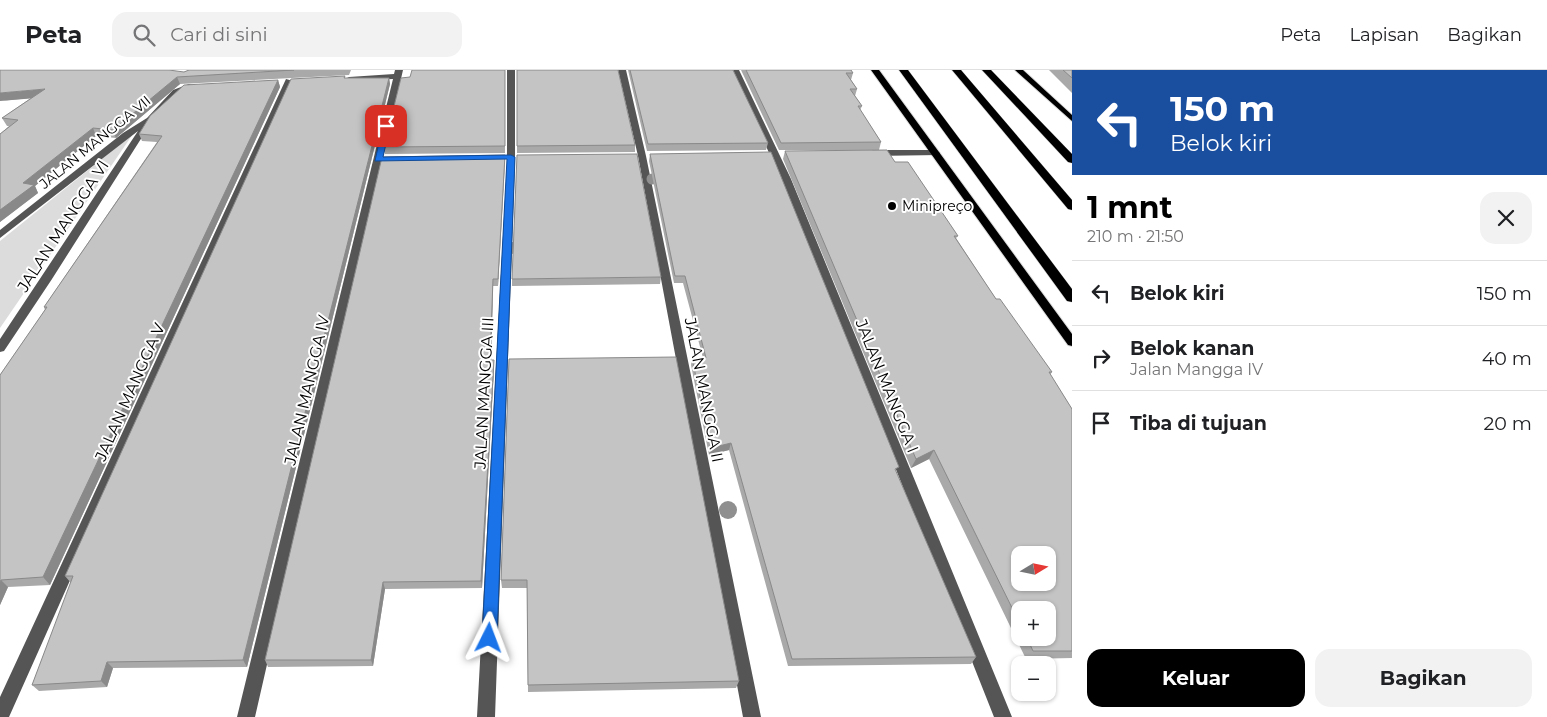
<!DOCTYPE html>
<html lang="id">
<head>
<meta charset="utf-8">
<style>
	:root { --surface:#fff; --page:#f2f2f2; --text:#202124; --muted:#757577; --line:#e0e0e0; --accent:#000 }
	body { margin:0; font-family:Montserrat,sans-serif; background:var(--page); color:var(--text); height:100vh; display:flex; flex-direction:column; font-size:19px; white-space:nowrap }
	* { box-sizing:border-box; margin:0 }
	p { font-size:16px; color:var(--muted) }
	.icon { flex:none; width:28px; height:28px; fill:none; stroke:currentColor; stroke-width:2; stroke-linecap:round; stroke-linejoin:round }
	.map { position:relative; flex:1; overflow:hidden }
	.drawer { display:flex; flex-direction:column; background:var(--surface); width:475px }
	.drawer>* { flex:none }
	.top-card { background:#1a4fa0; color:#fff; overflow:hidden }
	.needle { width:32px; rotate:80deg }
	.tools { position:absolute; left:1011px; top:476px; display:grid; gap:10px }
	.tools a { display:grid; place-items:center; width:45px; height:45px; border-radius:10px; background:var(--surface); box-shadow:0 1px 4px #0004; font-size:25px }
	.pin { position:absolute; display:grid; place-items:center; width:42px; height:42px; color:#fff; margin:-21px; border-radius:10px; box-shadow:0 2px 8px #0006 }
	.me { position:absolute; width:55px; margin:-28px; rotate:3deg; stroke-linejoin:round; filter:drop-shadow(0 0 4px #0008) }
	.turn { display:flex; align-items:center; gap:18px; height:105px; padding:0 15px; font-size:22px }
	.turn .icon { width:65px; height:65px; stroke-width:2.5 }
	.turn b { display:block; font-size:35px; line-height:42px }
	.round { display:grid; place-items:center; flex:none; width:52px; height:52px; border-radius:15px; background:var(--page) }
	.overview { display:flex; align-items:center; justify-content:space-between; height:85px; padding:0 15px }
	h1 { font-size:30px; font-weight:700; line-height:38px; color:var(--accent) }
	.primary-button { display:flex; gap:10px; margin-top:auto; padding:10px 15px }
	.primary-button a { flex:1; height:58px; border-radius:15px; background:var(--accent); color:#fff; font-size:20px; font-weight:700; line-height:58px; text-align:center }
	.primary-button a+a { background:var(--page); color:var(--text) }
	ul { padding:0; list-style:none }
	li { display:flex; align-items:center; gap:15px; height:65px; padding:0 15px; border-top:1px solid var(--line) }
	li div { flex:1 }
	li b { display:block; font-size:19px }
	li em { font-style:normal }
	header { display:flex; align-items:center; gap:30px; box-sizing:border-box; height:70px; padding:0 25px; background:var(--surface); border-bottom:1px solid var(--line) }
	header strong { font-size:24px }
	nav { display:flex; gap:28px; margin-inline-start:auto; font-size:18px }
	.search { width:350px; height:45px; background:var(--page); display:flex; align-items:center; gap:12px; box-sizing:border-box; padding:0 18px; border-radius:15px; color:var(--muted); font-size:19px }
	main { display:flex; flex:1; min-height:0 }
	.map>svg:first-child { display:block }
	.green { fill:#dcdcdc }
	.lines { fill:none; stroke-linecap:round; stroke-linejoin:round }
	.major-casing { stroke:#dbdbdb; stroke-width:2 }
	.highway-casing { stroke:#dbdbdb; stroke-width:1 }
	.minor { fill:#555; fill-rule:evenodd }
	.major { fill:#000; fill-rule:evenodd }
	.highway { fill:#000; fill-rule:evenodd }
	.tree { fill:#8f8f8f }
	.wall { fill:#a9a9a9; fill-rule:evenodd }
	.shaded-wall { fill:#898989 }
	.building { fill:#c4c4c4; stroke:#898989; fill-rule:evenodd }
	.route { fill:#1a73e8; stroke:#114b97 }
	.poi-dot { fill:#000; stroke:#fff; stroke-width:2 }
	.labels { text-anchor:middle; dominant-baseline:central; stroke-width:4; stroke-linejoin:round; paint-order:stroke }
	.far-street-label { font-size:14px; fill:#000; stroke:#fff }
	.far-poi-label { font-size:14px; fill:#000; stroke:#fff; text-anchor:start }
	.street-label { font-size:16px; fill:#000; stroke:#fff }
</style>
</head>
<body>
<header>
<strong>Peta</strong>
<div class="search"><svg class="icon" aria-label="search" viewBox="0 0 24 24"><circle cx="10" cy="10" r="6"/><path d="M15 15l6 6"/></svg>Cari di sini</div>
<nav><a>Peta</a><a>Lapisan</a><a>Bagikan</a></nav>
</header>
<main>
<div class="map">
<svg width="1072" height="647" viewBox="0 0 1072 647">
	<rect width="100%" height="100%" fill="#fff"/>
	<path class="green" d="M133 64 0 258V171Z"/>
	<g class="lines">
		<defs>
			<path id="major" d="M871 0H879L1072 264V276L1068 275Z
				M1015 0H1023L1072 45V51Z"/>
			<path id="highway" d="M899 0H908L1072 219V232L1067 231Z
				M952 0H961L1072 130V140L1068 139Z
				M982 0H991L1072 84V93L1068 92Z"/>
		</defs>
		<use href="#major" class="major-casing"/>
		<use href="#highway" class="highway-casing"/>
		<path class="minor" d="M395 0H403L255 647H237L393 9 349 11 345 9 349 7 394 4Z
			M507 0H515V93L495 647H477L507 93Z
			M618 0H626L646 86 761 647H743L638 86Z
			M731 0H739L791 109 1012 647H994L781 109Z
			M286 9 293 11 9 647H0V627Z
			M189 14 196 16 179 24 151 53 52 209 4 281 0 282V269L138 61 0 168V160L123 63 147 48 173 20Z
			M936 80 940 83 939 85 873 86 869 83 873 80Z"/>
		<use href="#major" class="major"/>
		<use href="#highway" class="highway"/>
	</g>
	<g class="tree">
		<circle cx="652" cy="109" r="5.5"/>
		<circle cx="513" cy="178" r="6"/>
		<circle cx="728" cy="440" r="9"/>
	</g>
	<path class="wall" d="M189 0H351L349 5 180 14 116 68 96 66 35 116 38 123 0 152V64L9 56H7L2 48 31 28 0 31 184 2Z
		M505 0V83L385 84 384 77 410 7Z
		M517 0 635 75V82L517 83Z
		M628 0H733L768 73 766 80 647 81Z
		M741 0H851L853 3 851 10 857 19 855 26 862 36 860 40 881 72 879 80H779Z
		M1049 0H1072V23Z
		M345 6V8H389L390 14 247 597 113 598 107 617 39 621 32 615 71 513 65 506Z
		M278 10 280 17 50 515 8 517 0 535V305L45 240 44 237 157 72 142 71 139 64Z
		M785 81 958 166 956 168 996 229 1052 302 1050 305 1072 339V588L1026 589 929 389 911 398 783 89ZM1020 540 1048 568H1020Z
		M650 84 896 403 976 587 971 594 788 596 729 380 709 385 691 295 692 288H703L683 213H674L649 91Z
		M505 85 498 216H493L491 290 494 298 482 518 385 519 373 596 268 597 265 590Z
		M661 207 660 214 512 216V209Z
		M509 289 739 611 736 618 528 622 527 518H502L501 510Z"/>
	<path class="shaded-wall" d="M177 7 180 14 116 68 113 60Z
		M389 8 390 14 247 597 243 590Z
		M278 10 280 17 50 515 43 507Z
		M45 19 48 27 0 31V23Z
		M93 58 96 66 35 116 38 123 0 152V140L23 113Z
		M505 85V92L498 216V209Z
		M493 209V216L491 298 490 290Z
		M494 290V298L482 518 481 511Z
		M731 373 729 380 709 385 711 378Z
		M934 380 929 389 911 398 916 389Z
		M1 510 8 517 0 535V512Z
		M383 512 385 519 373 596 371 590Z
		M107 592 113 598 107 617 101 611Z"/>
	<path class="building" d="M0 0H169L184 2 189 0H294L177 7 113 60 93 58 23 113 34 115 0 140V64L18 50 2 48 45 19 0 23Z
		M412 0H505V76L384 77 401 8 410 7Z
		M517 0H618L635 75 517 76Z
		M630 0H733L768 73 648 74Z
		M746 0H851L853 3H846L857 19H850L862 36H858L881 72 781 73Z
		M1063 0H1072V8Z
		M345 6 344 8H389L243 590 107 592 101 611 32 615 73 506H65L291 9Z
		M278 10 43 507 1 510 0 512V305L47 237H44L162 66 139 64 150 46 184 15Z
		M887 80 895 92H908L958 166H954L996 229H1000L1052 302H1049L1072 339V581H1033L1027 568H1048V540H1020V554L934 380 916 389 785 81ZM1020 485H1048V512H1020Z
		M771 82 899 397 895 399 976 587 792 589 731 373 711 378 692 288H706L685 206H675L650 84Z
		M637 84 661 207 512 209 517 85Z
		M505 85 498 209H493L490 290H494L481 511 383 512 371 590H265L382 87Z
		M676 287 739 611 528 615 527 510H501L509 289Z"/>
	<path class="route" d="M383 54 390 56 383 87 511 85 515 87 497 568 494 573 489 575 484 573 482 568 507 89 375 91Z"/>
	<circle class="poi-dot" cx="892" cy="136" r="5"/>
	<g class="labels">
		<g class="far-street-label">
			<text transform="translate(95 72) rotate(-39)">JALAN MANGGA VII</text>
		</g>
		<g class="far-poi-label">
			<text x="902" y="136">Minipreço</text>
		</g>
		<g class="street-label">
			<text transform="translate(63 156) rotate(-57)">JALAN MANGGA VI</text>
			<text transform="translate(887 316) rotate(68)">JALAN MANGGA I</text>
			<text transform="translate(307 320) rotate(-77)">JALAN MANGGA IV</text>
			<text transform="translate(704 320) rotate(79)">JALAN MANGGA II</text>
			<text transform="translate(130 322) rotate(-66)">JALAN MANGGA V</text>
			<text transform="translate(484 323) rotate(-87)">JALAN MANGGA III</text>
		</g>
	</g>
</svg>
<div class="tools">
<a><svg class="needle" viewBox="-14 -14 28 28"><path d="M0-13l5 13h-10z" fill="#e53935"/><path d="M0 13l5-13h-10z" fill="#757577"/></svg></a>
<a>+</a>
<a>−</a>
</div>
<div class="pin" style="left:386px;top:56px;background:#d93025"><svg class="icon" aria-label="arrive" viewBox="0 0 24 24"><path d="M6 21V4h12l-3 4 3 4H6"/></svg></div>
<svg class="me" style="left:489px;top:568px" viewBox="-20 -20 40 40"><path d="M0-17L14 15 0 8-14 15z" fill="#1a73e8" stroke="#fff" stroke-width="4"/></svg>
</div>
<section class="drawer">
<div class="top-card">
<div class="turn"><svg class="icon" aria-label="left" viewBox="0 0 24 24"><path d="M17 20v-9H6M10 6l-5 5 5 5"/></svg><div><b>150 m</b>Belok kiri</div></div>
</div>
<div class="overview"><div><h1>1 mnt</h1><p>210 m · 21:50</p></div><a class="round"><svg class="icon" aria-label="close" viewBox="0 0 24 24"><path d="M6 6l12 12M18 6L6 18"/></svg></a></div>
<ul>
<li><svg class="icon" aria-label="left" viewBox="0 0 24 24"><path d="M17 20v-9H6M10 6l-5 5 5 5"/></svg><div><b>Belok kiri</b></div><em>150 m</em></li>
<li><svg class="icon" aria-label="right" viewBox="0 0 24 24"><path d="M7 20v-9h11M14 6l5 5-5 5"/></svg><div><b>Belok kanan</b><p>Jalan Mangga IV</p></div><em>40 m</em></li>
<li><svg class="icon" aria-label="arrive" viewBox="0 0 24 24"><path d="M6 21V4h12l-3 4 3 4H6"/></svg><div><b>Tiba di tujuan</b></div><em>20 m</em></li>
</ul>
<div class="primary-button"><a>Keluar</a><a>Bagikan</a></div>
</section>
</main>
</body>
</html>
